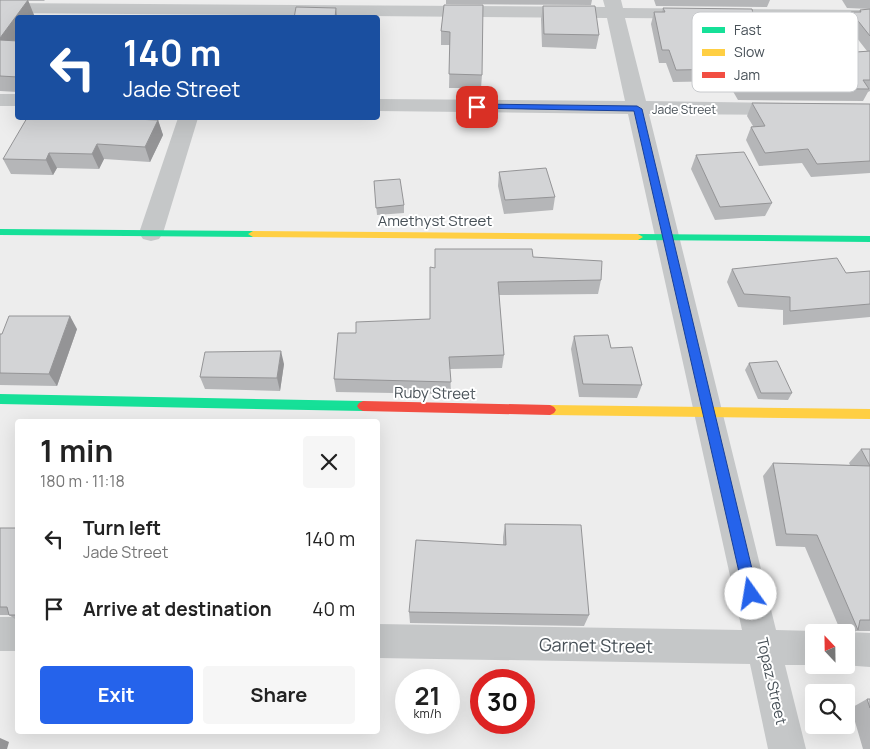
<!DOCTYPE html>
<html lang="en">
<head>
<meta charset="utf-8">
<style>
	:root { --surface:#fff; --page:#f6f6f6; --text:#222; --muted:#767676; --accent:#2563eb }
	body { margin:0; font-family:Manrope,sans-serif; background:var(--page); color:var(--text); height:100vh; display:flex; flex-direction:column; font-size:19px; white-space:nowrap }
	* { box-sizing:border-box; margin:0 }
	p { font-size:16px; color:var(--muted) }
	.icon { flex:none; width:28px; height:28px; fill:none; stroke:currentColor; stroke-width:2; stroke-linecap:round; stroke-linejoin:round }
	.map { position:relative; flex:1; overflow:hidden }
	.details { position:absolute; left:15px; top:419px; width:365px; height:315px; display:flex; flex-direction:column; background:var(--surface); border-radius:5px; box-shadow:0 5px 20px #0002 }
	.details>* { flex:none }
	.banner { position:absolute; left:15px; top:15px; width:365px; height:105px; border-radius:5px; box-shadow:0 5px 20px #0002; background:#1a4fa0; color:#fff; overflow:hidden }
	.needle { width:32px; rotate:338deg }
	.buttons { position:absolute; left:805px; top:624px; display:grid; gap:10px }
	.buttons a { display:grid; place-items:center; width:50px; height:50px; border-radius:5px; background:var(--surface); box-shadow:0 5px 20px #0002; font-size:25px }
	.speed { position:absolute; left:395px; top:669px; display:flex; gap:10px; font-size:25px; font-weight:700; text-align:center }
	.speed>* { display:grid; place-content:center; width:65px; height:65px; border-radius:50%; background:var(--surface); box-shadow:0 5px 20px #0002; line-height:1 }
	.speed small { font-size:12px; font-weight:400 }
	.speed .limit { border:8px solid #d22; background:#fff; color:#111 }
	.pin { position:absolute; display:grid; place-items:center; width:42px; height:42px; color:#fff; margin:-21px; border-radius:10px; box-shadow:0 2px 8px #0006 }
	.me { position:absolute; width:55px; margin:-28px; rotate:347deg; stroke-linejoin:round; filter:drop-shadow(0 0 4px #0008) }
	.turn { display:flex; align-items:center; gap:18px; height:105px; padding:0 25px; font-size:22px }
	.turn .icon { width:65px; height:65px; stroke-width:2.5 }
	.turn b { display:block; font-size:35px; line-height:42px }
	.round { display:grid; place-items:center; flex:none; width:52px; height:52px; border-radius:5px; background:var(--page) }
	.overview { display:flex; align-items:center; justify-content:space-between; height:85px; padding:0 25px }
	h1 { font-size:30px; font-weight:700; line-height:38px }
	.action { display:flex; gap:10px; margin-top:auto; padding:10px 25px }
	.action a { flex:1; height:58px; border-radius:5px; background:var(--accent); color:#fff; font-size:20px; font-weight:700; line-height:58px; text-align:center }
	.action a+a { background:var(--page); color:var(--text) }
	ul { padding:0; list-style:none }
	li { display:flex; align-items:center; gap:15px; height:70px; padding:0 25px }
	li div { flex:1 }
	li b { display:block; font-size:19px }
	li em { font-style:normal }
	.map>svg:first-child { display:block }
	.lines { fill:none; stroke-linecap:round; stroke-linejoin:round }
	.street { fill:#c5c7c8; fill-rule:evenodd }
	.fast { fill:#16e098; fill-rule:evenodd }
	.slow { fill:#ffcf43; fill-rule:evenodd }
	.jam { fill:#f24e42; fill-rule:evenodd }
	.wall { fill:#b5b6b8 }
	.shaded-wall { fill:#949496 }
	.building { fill:#d3d4d6; stroke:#949496 }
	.route { fill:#2563eb; stroke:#184099 }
	.labels { text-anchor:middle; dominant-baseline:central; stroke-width:4; stroke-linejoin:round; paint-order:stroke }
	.far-street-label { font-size:12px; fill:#475057; stroke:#fff }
	.street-label { font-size:15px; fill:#475057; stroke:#fff }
	.near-street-label { font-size:18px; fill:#475057; stroke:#fff }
	.key { fill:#fff; stroke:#c8cacd; stroke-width:1 }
	.key-label { font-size:14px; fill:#475057 }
</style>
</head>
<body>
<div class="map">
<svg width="870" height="749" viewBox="0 0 870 749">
	<rect width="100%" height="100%" fill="#ededed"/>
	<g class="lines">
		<path class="street" d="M603 0H621L623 8 870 10V20L625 18 646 101 786 103 793 105 796 109 793 113 786 115 649 114 776 630 814 631 818 632H814L815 665H785L806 749H768L750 664 378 658V624L742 630 628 114 378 111V99L625 101 607 18 0 13V3L605 7Z
			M0 94H18V106H0Z
			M178 118H198L163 233 159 239 151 241 143 239 139 233Z
			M0 617H18V651H0Z
			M844 632H846L870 633V667L843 665H846V632Z"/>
		<path class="fast" d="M0 229 253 231 258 234 253 237 0 235Z
			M638 234 870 236V242L638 240 633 237Z
			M0 394 363 401 367 403 369 406 367 409 363 411 0 404Z"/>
		<path class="slow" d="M253 231 638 234 643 237 638 240 253 237 248 234Z
			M550 405 870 409V419L550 415 546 413 544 410 546 407Z"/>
		<path class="jam" d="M363 401 550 405 554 407 556 410 554 413 550 415 363 411 359 409 357 406 359 403Z"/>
	</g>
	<path class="wall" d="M0 0H45L44 1H28L34 15 18 18V39L16 41H18V92L0 91Z
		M446 0H592L591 5 446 4Z
		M654 0H770L767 7 656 6Z
		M842 0H870V9L847 8Z
		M444 5 482 75 481 88H449L450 45H441V31Z
		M543 6 599 35 596 49 542 47 541 19Z
		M663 8 763 59 867 51 846 24 851 12H859L860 10 870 9V91L868 92 863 101 738 100 727 81 673 82 666 63H659L651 24 654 12H662Z
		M752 103 870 104V173L811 177 802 163 759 166 746 140 751 127 753 126 747 116Z
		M158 120 163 135 150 162 104 159 99 169 57 168 53 175 11 174 3 159Z
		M696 155 772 203 765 216 715 220 691 169Z
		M499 172 555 197 553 210 504 214 498 186Z
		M374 181 404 205V213L377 215Z
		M435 268 601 280 598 294 499 295 504 355 502 368 450 369 451 394 336 392 334 379 356 333 430 319Z
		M732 269 846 273 870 271V317L783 325V310L738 307 727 282Z
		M77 329 57 386 0 385V334Z
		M574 336 611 348 642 385 637 398 579 397 571 349Z
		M749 363 792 393 788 400 758 399 745 370Z
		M284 364 280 391 205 389 200 377Z
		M861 449H870V631H856L846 638V632H841L805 547 776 546 763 476 773 463 850 465 849 463Z
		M505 524 589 615 584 626 410 623 409 612 503 545V537Z
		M0 528H18V621L9 615H0Z
		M867 699H870V749H863L851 708Z"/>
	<path class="shaded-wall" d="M28 0 34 15 32 18H18V39L6 55 0 42V38Z
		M336 8 337 18H335Z
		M158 120 163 135 150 162 145 147Z
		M97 144 104 159 99 169 92 154Z
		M49 153 57 168 53 175 46 160Z
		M70 316 77 329 57 386 49 374Z
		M281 351 284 364 280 391 277 378Z
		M0 738 9 742 7 749H0Z"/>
	<path class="building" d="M0 0H28L0 38Z
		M444 5H483L482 75 449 74 450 32 441 31Z
		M543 6H595L599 35 544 34Z
		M296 7 336 8 335 18H294Z
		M663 8 752 9 763 59 870 51V80H863L869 89 742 88 732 69 676 70 669 50H662L654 12H665Z
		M870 9V36L851 12H861L860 10Z
		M0 40 18 41V77L0 76Z
		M752 103 870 104V161L817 164 808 149 765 153 751 127 765 126Z
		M27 118H108L158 120 145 147 97 144 92 154 49 153 46 160 3 159Z
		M744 152 772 203 720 207 696 155Z
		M546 168 555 197 505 200 499 172Z
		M400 179 404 205 376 208 374 181Z
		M435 249H532L533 257 602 261 601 280 498 282 504 355 449 357 451 382 334 379 338 333H356V322L430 319V267L435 268Z
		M837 258 846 273 870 271V304L790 311V297L744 294 732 269Z
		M9 316H70L49 374 0 373V334H2Z
		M608 335 611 348 632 347 642 385 583 384 574 336Z
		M281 351 277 378 200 377 205 352Z
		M777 361 792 393H761L749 363Z
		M861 449H870V620H860L858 630 817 535 786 534 773 463 870 466Z
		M505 524 581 525 589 615 409 612 416 540 506 545Z
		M0 528H18V615H9L7 607H0Z
		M867 699H870V708Z"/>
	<path class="route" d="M477 104 637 106 642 109 758 594 756 598 751 600 746 598 744 594 634 111 474 108V105Z"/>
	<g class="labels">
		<g class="far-street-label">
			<text x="684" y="109">Jade Street</text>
		</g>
		<g class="street-label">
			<text x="435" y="220">Amethyst Street</text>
			<text transform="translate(435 393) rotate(1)">Ruby Street</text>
			<text transform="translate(772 681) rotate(77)">Topaz Street</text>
		</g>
		<g class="near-street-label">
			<text transform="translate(596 645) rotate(1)">Garnet Street</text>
		</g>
	</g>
	<rect x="692" y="12" width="166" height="80" rx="8" class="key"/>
	<rect x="702" y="27" width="23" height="6" fill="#16e098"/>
	<rect x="702" y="49" width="23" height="7" fill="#ffcf43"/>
	<rect x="702" y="72" width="23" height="6" fill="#f24e42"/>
	<g class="key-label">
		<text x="734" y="35">Fast</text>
		<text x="734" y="57">Slow</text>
		<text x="734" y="80">Jam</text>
	</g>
</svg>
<div class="buttons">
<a><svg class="needle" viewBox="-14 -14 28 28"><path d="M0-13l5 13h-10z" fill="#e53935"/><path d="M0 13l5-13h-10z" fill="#767676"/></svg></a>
<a><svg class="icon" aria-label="search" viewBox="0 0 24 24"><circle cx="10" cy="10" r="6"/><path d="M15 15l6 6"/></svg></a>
</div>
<div class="speed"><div>21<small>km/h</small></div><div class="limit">30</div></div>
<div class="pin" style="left:477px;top:107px;background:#d93025"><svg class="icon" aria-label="arrive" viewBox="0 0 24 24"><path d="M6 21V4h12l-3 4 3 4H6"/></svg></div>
<svg class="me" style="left:751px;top:594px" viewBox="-20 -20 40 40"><circle r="19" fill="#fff"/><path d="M0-13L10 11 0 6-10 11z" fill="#2563eb"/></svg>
<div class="banner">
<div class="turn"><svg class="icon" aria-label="left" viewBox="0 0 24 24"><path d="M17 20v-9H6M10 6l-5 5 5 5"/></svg><div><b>140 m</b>Jade Street</div></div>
</div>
<section class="details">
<div class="overview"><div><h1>1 min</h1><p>180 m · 11:18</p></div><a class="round"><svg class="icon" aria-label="close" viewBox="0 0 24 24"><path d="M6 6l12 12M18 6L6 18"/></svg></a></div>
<ul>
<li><svg class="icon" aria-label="left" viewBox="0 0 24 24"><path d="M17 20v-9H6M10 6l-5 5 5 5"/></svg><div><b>Turn left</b><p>Jade Street</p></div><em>140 m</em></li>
<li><svg class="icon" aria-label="arrive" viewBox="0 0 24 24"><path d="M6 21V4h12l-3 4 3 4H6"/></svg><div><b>Arrive at destination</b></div><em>40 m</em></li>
</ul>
<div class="action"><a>Exit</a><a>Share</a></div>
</section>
</div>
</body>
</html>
